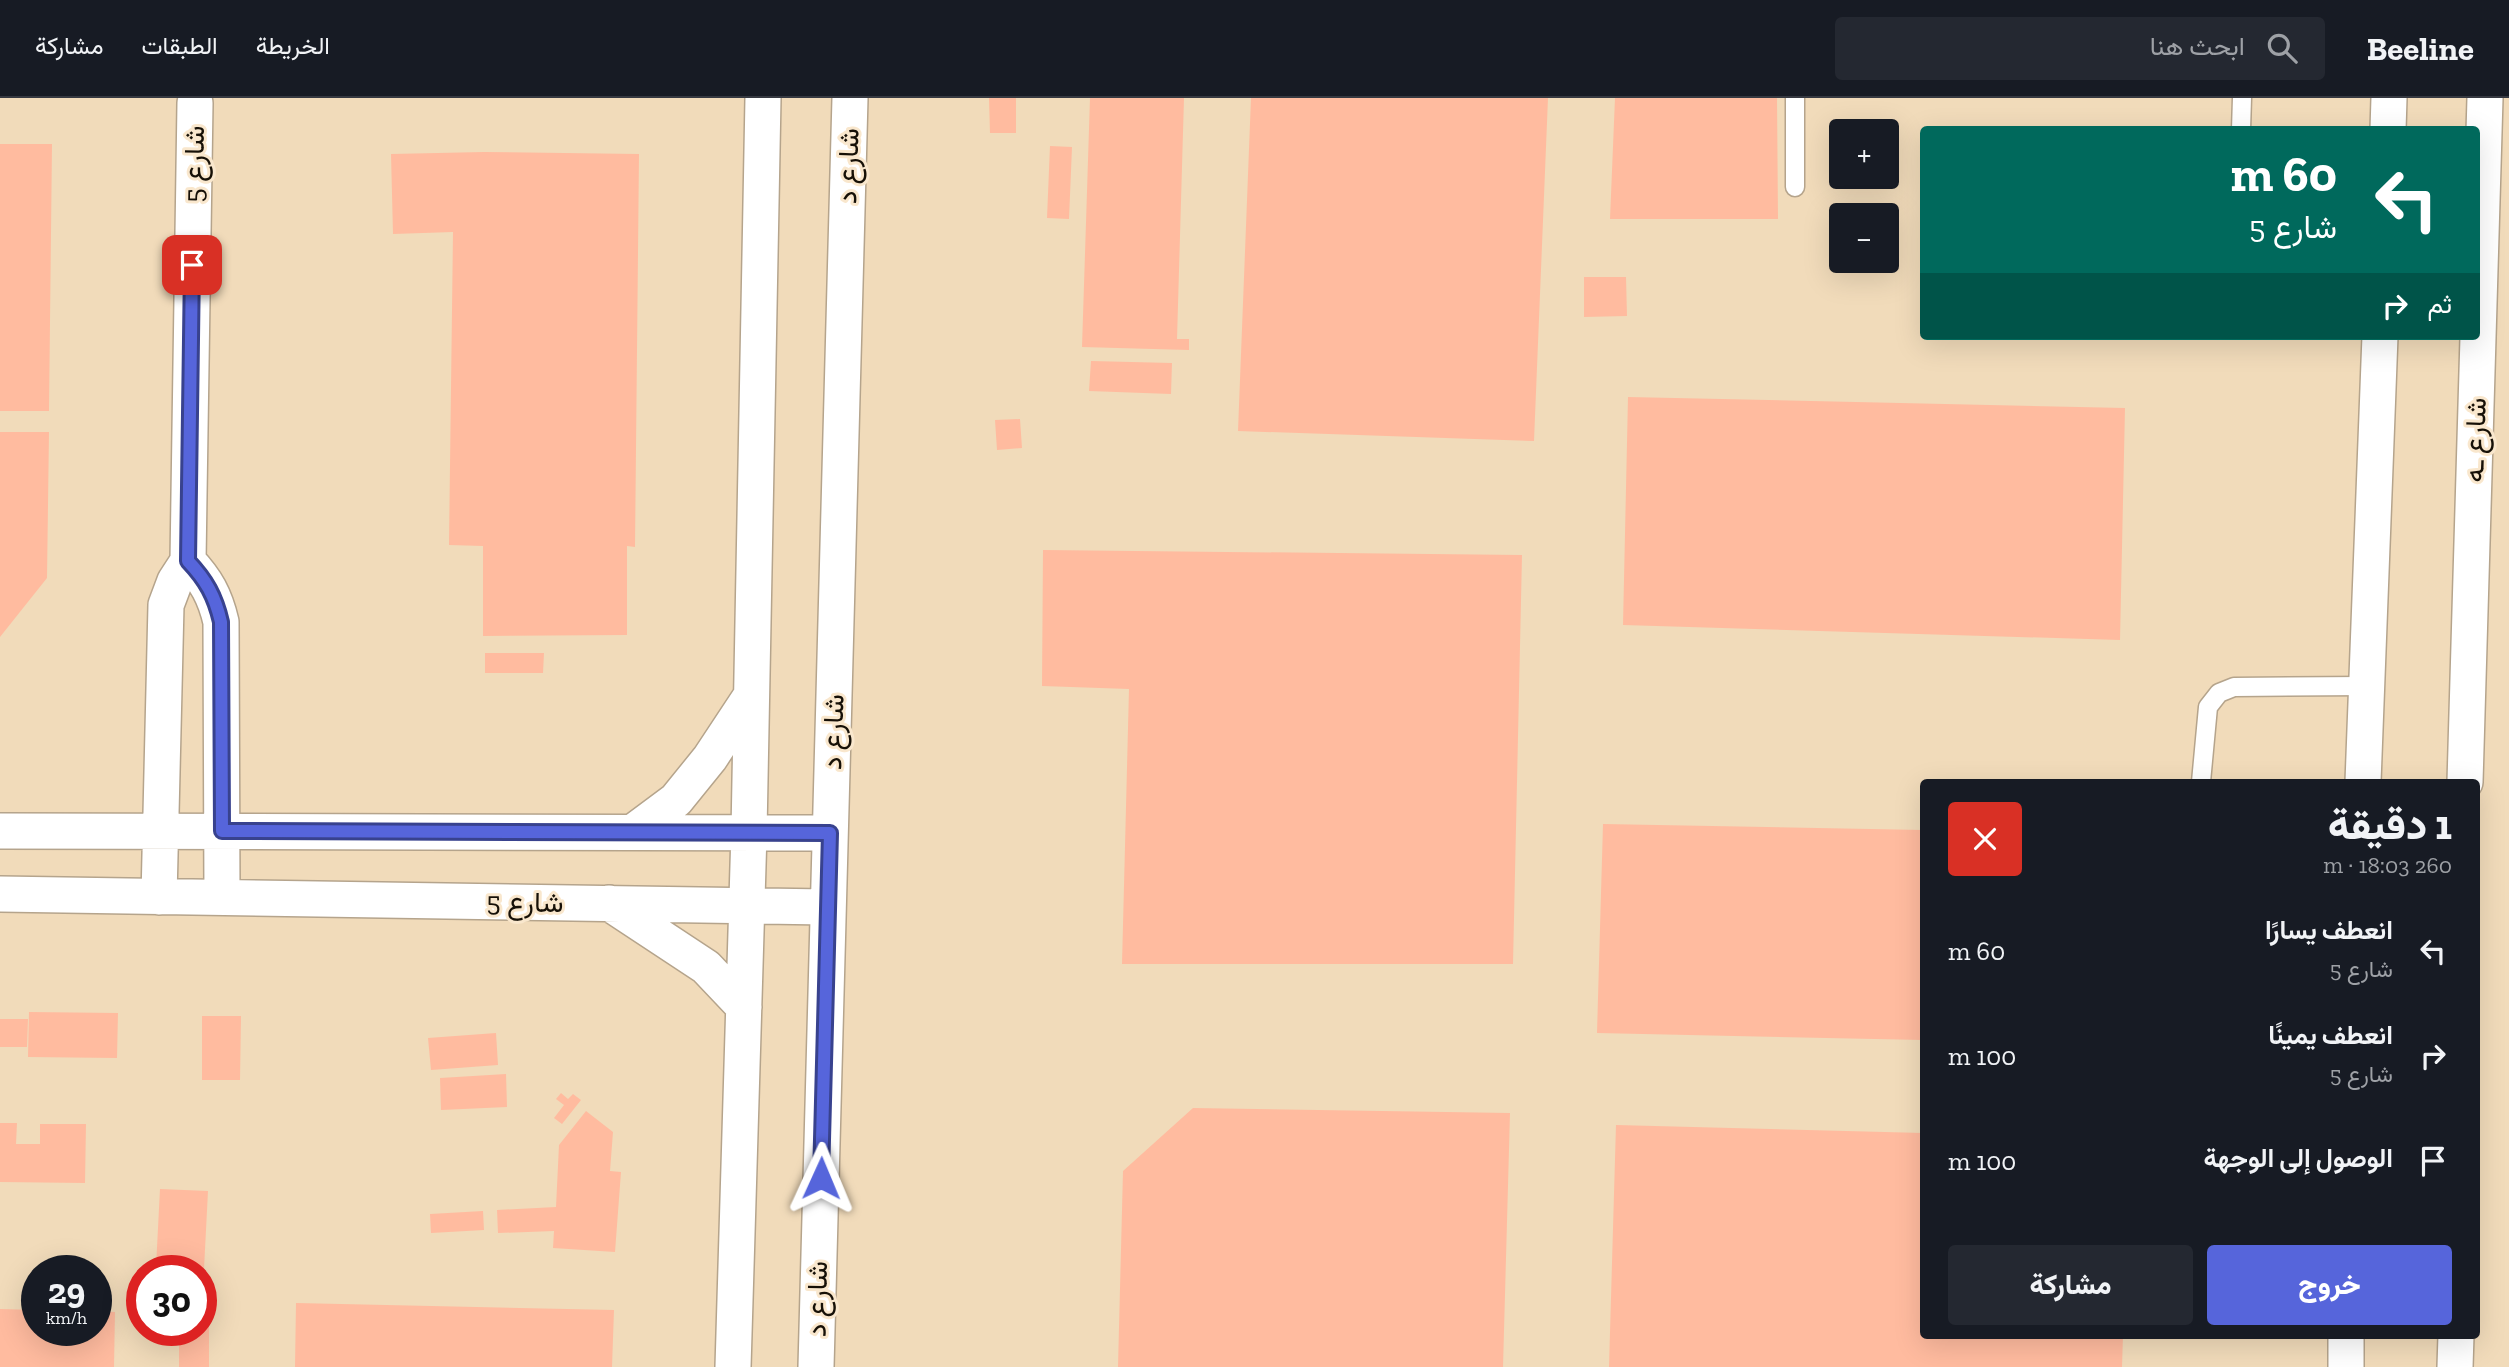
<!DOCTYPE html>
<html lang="ar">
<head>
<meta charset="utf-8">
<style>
	:root { --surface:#171b24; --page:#242831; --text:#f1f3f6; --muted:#9ea1a6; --line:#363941; --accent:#5665db }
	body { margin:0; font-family:"Zilla Slab",Vazirmatn,serif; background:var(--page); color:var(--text); direction:rtl; height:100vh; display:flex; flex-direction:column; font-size:26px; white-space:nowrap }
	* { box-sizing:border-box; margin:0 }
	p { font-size:23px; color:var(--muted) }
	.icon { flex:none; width:38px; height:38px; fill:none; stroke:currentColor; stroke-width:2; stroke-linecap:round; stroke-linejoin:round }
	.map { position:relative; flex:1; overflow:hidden; direction:ltr }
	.details { position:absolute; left:1920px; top:681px; width:560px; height:560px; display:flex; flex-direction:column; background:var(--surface); border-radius:7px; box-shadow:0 7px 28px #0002; direction:rtl }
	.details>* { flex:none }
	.hud { position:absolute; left:1920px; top:28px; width:560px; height:214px; border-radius:7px; box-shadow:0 7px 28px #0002; direction:rtl; background:#00695c; color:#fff; overflow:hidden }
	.tools { position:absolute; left:1829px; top:21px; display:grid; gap:14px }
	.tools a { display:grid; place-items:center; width:70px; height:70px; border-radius:7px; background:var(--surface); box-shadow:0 7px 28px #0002; font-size:35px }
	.speed { position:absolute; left:21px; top:1157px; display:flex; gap:14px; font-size:35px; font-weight:700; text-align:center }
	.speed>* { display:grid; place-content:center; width:91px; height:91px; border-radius:50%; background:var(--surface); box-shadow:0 7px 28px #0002; line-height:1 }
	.speed small { font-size:18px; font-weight:400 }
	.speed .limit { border:10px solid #d22; background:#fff; color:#111 }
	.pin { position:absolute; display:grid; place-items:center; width:60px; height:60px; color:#fff; margin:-30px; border-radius:14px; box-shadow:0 4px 10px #0006 }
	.me { position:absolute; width:77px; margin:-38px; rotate:1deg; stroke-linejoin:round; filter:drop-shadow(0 0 5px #0008) }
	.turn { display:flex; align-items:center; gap:24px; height:147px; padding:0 28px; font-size:32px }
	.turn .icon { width:91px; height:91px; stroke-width:2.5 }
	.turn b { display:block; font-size:49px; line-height:60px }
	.then { display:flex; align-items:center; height:66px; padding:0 28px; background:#0003; gap:14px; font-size:26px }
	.round { display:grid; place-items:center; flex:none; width:74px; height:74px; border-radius:7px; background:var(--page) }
	.headline { display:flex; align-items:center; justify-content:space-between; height:119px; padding:0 28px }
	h1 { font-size:42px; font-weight:800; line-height:52px }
	.primary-button { display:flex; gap:14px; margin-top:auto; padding:14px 28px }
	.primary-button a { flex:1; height:80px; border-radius:7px; background:var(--accent); color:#fff; font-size:28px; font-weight:800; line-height:80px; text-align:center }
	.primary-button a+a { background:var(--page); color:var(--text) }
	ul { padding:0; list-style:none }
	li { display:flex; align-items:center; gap:21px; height:105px; padding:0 28px }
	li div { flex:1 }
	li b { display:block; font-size:26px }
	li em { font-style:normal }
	header { display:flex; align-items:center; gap:42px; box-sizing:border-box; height:98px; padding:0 35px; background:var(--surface); border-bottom:2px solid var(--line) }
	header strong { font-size:33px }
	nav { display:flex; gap:38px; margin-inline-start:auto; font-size:24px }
	.search { width:490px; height:63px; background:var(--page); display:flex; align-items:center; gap:18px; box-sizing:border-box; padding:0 24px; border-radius:7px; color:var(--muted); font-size:26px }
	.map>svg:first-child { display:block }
	.built { fill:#f1dbba; fill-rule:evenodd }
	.building { fill:#ffbb9f }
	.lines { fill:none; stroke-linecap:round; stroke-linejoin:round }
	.lane-casing { stroke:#b5a48c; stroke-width:21 }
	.street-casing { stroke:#b5a48c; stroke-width:38 }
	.lane { stroke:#fff; stroke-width:18 }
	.street { stroke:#fff; stroke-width:35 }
	.route-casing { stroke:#38428e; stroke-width:18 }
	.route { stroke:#5665db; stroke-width:12 }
	.labels { text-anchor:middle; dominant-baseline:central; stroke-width:6; stroke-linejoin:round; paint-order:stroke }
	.street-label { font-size:28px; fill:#161007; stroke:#f9e7cd }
</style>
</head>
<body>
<header>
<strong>Beeline</strong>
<div class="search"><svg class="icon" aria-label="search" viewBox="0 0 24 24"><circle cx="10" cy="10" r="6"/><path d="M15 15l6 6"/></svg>ابحث هنا</div>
<nav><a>الخريطة</a><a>الطبقات</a><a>مشاركة</a></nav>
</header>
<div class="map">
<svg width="2509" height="1269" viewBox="0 0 2509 1269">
	<rect width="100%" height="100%" fill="#f9e7cd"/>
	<path class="built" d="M0 0H2509V1269H0ZM1923 32H2476V238H1923ZM1841 33H1886V79H1841ZM1841 117H1886V163H1841ZM1923 684H2476V1237H1923ZM37 1172H96V1232H37ZM142 1172H201V1232H142Z"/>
	<path class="building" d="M989 0H1016V35H990Z
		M1090 0H1184L1177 241H1189V252L1082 249Z
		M1251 0H1548L1534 343 1238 333Z
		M1615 0H1777L1778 121H1610Z
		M0 46H52L49 313H0Z
		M1050 48 1072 49 1069 121 1047 120Z
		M484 54 639 56 635 449 627 448V537L483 538V448L449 447 453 134 393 136 391 56Z
		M1584 179H1626L1627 218 1584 219Z
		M1091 263 1172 265 1171 296 1089 293Z
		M1628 299 2125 310 2120 542 1623 527Z
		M1020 321 1022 350 997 352 995 322Z
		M0 334H49L47 480 0 539Z
		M1043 452 1522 457 1513 866H1122L1129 591 1042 588Z
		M485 555H544L543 575H485Z
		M1603 726 1923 732V942L1597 935Z
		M29 914 118 915 117 960 28 959Z
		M202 918H241L240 982H202Z
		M0 921H28L27 949H0Z
		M496 935 498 967 431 972 428 940Z
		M506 976 507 1009 441 1012 440 980Z
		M561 995 568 1001 573 996 581 1002 562 1026 554 1020 564 1007 556 1001Z
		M1193 1010 1510 1015 1503 1269H1118L1123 1073Z
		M586 1013 613 1034 610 1073 621 1074 615 1154 553 1150 554 1133 498 1135 497 1112 556 1109 559 1047Z
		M0 1025H17L16 1046H40V1026H86L85 1085 0 1084Z
		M1616 1027 1923 1035V1237H2123L2122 1269H1609Z
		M160 1091 208 1093 204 1171 156 1169Z
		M483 1113 484 1132 431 1135 430 1116Z
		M201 1198H209V1269H179V1232H201Z
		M296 1205 614 1212 612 1269H295Z
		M0 1211 37 1212V1232H96V1213L115 1214 114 1269H0Z"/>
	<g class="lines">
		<defs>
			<path id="lane" d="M2241 32 2242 0
				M1795 89V0
				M2201 684 2208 609 2219 595 2234 589 2367 588"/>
			<path id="street" d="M2388 32 2389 0
				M188 463C206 482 215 498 221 524L222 799
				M2363 684 2380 238
				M2465 684 2485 0
				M0 733 830 735
				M633 734 676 702 710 660 751 598
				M0 796 827 809
				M159 799 166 507 175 483 188 463 195 5
				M609 805 706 869 744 909
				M733 1269 749 734 763 0
				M816 1269 850 0
				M2346 1269V1237
				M2455 1269 2456 1237"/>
		</defs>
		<use href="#lane" class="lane-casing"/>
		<use href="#street" class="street-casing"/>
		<use href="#lane" class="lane"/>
		<use href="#street" class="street"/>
	</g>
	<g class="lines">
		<defs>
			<path id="route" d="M192 167 188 463C206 482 215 498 221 524L222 733 830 735 821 1080"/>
		</defs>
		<use href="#route" class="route-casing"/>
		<use href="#route" class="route"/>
	</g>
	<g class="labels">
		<g class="street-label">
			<text transform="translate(194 66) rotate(-89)">شارع 5</text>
			<text transform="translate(848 68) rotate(-88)">شارع د</text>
			<text transform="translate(2475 342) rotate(-88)">شارع ـه</text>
			<text transform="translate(833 634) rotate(-88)">شارع د</text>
			<text transform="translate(525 804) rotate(1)">شارع 5</text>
			<text transform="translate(817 1201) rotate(-89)">شارع د</text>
		</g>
	</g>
</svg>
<div class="tools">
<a>+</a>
<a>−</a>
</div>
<div class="speed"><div>29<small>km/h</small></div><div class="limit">30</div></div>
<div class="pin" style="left:192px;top:167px;background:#d93025"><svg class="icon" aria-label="arrive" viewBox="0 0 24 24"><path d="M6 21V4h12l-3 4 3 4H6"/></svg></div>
<svg class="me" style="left:821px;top:1080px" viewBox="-20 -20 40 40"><path d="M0-17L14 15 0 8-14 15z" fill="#5665db" stroke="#fff" stroke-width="4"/></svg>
<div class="hud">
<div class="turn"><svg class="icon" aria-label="left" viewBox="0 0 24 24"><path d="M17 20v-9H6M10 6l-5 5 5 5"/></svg><div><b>60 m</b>شارع 5</div></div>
<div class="then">ثم<svg class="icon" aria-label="right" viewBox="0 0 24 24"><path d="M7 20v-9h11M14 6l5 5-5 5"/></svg></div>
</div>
<section class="details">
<div class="headline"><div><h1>1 دقيقة</h1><p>260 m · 18:03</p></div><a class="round" style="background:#d93025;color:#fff"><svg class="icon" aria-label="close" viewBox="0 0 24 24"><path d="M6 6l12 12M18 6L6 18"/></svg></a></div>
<ul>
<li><svg class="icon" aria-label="left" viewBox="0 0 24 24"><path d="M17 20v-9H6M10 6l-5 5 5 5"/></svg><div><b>انعطف يسارًا</b><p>شارع 5</p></div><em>60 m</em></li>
<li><svg class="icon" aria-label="right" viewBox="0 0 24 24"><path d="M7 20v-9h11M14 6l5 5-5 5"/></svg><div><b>انعطف يمينًا</b><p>شارع 5</p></div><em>100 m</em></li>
<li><svg class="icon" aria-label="arrive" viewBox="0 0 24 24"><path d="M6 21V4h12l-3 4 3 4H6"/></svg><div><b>الوصول إلى الوجهة</b></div><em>100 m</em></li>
</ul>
<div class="primary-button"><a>خروج</a><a>مشاركة</a></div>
</section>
</div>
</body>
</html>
